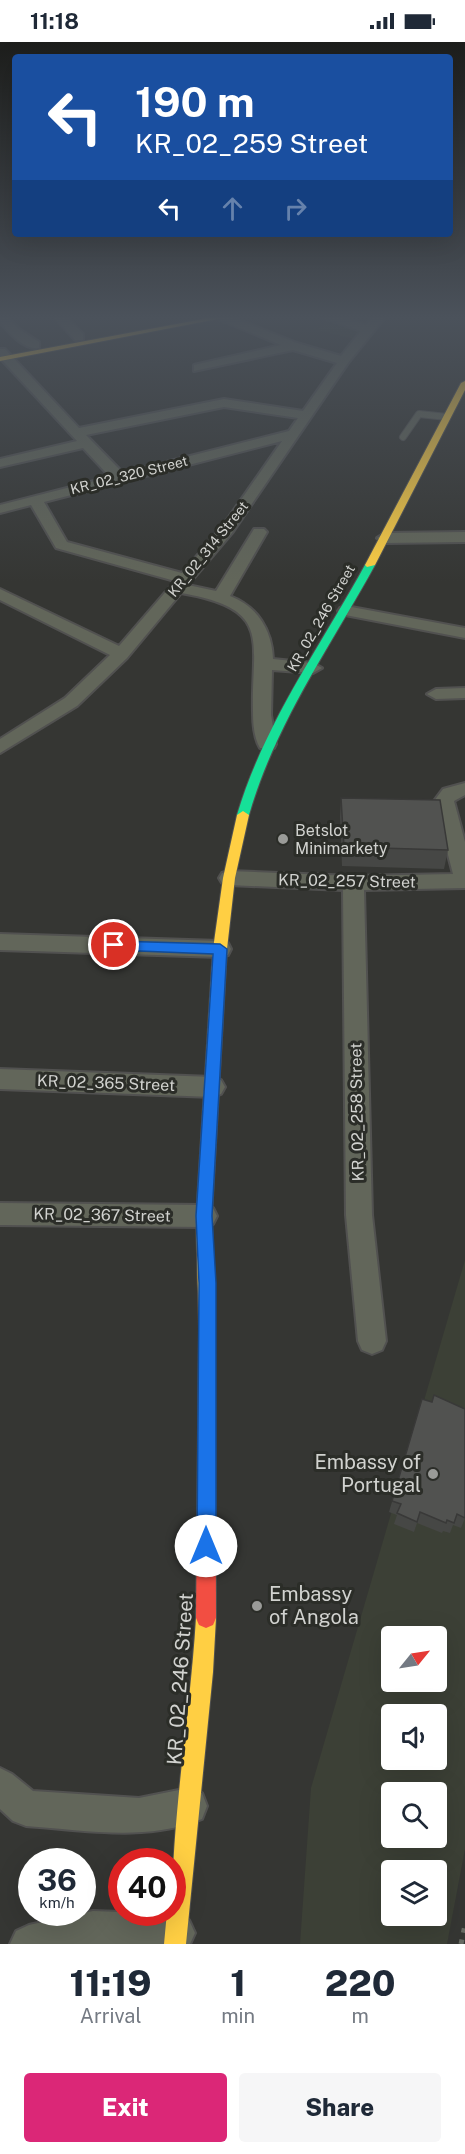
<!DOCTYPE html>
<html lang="en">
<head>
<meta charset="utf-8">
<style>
	:root { --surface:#fff; --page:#f6f6f7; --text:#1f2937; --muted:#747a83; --accent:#db2777 }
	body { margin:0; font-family:"Public Sans",sans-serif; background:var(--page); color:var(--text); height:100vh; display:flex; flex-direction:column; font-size:22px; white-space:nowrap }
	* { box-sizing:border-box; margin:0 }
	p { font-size:20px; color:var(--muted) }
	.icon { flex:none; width:33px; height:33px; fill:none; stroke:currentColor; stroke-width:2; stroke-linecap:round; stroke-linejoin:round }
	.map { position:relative; height:1902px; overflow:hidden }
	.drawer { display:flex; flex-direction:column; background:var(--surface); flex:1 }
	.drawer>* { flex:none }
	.top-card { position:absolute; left:12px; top:12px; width:441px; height:183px; border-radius:6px; box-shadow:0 6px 24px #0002; background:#1a4fa0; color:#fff; overflow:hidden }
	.needle { width:39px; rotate:60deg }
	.buttons { position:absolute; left:381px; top:1584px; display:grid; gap:12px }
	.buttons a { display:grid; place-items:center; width:66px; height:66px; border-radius:6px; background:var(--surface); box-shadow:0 6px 24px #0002; font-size:30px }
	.speed { position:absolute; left:18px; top:1806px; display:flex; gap:12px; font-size:30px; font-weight:700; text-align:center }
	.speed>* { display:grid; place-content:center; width:78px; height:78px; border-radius:50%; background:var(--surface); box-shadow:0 6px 24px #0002; line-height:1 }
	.speed small { font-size:15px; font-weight:400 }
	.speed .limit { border:9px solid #d22; background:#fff; color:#111 }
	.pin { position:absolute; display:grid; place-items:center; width:51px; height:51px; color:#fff; margin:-26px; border:3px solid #fff; border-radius:50%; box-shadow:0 2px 6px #0007 }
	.me { position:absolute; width:66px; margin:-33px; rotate:0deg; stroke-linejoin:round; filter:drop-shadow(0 0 4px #0008) }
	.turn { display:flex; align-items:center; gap:21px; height:126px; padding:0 24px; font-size:27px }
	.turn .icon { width:78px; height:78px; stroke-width:2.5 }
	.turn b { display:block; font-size:42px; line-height:51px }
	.lanes { display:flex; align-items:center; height:57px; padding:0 24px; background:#0003; justify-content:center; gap:30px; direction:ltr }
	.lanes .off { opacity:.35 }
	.eta { display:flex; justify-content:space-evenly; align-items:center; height:102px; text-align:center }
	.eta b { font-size:36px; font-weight:800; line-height:42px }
	.primary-button { display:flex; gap:12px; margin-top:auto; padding:12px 24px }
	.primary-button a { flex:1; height:69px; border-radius:6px; background:var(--accent); color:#fff; font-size:24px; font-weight:800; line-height:69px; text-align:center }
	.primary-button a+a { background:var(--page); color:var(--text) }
	.status { display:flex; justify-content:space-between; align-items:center; height:42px; padding:0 30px; background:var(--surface); direction:ltr }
	.status svg { height:16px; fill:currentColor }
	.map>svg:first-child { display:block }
	.built { fill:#3c4036; fill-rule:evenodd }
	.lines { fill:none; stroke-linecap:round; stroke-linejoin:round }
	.lane-casing { stroke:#515150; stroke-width:8 }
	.street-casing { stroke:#515150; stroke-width:4 }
	.fast-casing { stroke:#515150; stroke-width:2 }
	.slow-casing { stroke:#515150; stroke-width:2 }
	.jam-casing { stroke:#515150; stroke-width:2 }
	.path { stroke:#676a63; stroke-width:5; stroke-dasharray:4.5 7; stroke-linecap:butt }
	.lane { stroke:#62665a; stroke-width:6 }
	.street { fill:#62665a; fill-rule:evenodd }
	.fast { fill:#16e098; fill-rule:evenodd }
	.slow { fill:#ffcf43; fill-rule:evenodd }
	.jam { fill:#f24e42; fill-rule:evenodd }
	.wall { fill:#464745 }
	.building { fill:#515250; stroke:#393938; stroke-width:1.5 }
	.route { fill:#1a73e8; stroke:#114b97; stroke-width:1.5 }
	.poi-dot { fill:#9a9b98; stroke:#2b2d28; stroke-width:2 }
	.labels { text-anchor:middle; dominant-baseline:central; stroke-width:6; stroke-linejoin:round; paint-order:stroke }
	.far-street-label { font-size:14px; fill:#d1d2cf; stroke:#2b2d28 }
	.poi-label { font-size:16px; fill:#d1d2cf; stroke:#2b2d28; text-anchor:start }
	.street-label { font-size:16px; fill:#d1d2cf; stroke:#2b2d28 }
	.near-poi-label { font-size:20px; fill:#d1d2cf; stroke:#2b2d28; text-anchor:end }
	.near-street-label { font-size:20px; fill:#d1d2cf; stroke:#2b2d28 }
</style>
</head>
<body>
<div class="status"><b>11:18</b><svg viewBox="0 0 49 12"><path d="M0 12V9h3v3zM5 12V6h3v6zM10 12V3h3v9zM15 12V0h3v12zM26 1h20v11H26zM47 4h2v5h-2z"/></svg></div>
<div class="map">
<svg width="465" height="1902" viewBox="0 0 465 1902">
	<rect width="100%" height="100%" fill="#353633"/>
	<path class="built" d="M326 281 363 290 354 297 317 288Z
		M465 1218V1807L447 1902H300L311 1746ZM392 1594H436V1640H392ZM392 1672H436V1718H392ZM392 1750H436V1796H392ZM392 1828H436V1874H392Z"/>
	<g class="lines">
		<defs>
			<path id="lane" d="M403 395 419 372 447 375"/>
			<path id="street" d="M0 274H7L19 287 39 300V306C24 308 9 291 0 280Z
				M53 274H65L83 292V298H75Z
				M217 274H229L297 301 341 314 361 289 318 274H336L366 283 374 274H386L348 321 232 491 188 543 216 549 254 487H264L267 490 230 554C258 565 272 588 273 617L313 621 322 626 313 631 272 628 271 673 276 702 274 706H260C254 696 253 682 253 670 251 598 274 567 181 551L127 616 77 664 0 711V697L65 656 110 613 0 558V547L119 604 175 539 56 506 31 463 0 471V463L110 435 83 406 0 425V417L77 399 0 316V307H5L79 386 224 357 303 369 337 321 293 308 194 329V323L281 303 218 277ZM224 365 298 376 289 389 123 431 86 393ZM282 399 222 485 182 531 67 500 44 460Z
				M465 490V500L385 501 377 496 385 491Z
				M346 564 465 586V596L340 572 338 569 340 566Z
				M465 646V656L436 657 427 652 436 647Z
				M465 741V753L454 759 465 800V846L364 848 372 1173 386 1299 382 1308 372 1312 362 1308 358 1299 346 1173 343 848 229 843 222 841 219 836 222 831 229 829 353 834 453 832 434 759 443 747Z
				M0 892 220 899 228 901 231 907 228 913 220 915 0 908Z
				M0 1027 213 1035 221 1038 225 1045 221 1052 213 1055 0 1047Z
				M0 1161 204 1163 213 1166 217 1174 213 1182 204 1185 0 1183Z
				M0 1726 12 1732 33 1749 139 1756 189 1746 202 1751 207 1764 202 1777C146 1800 85 1788 26 1784L13 1779 0 1767Z
				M93 1869 176 1872 189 1878 195 1891 190 1902H10L16 1889 29 1883Z"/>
			<path id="fast" d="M370 520 375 523C330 605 275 682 249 773L243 777 239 776 237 773C264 682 320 605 365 523Z"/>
			<path id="slow" d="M219 274H233L0 319V315Z
				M465 339V348L375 523 367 525 365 523 461 341Z
				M243 769 249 773 235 836 227 907 212 1174 215 1287 213 1293 207 1295 201 1293 199 1287 196 1174 213 907 223 836 237 773Z
				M206 1566 213 1569 216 1576 213 1630 186 1902H164L167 1870H172C172 1772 190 1674 196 1576L199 1569Z"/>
			<path id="jam" d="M207 1279 213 1281 215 1287 216 1576 213 1583 206 1586 199 1583 196 1576 199 1287 201 1281Z"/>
		</defs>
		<use href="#lane" class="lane-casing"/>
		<use href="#street" class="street-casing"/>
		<use href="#fast" class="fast-casing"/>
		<use href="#slow" class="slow-casing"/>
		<use href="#jam" class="jam-casing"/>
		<path class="path" d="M461 1902 465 1883"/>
		<use href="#lane" class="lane"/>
		<use href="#street" class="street"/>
		<use href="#fast" class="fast"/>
		<use href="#slow" class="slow"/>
		<use href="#jam" class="jam"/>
	</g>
	<path class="wall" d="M341 756 448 808 444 827 342 824 340 775Z
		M422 1357 432 1360 465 1476 461 1486 453 1483 450 1491 443 1489 442 1491 417 1481 414 1490 394 1482 397 1473 389 1470Z"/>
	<path class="building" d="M341 756 440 758 448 808 344 805Z
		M434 1353 465 1367V1476L457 1472 454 1481 447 1478 446 1481 420 1470 417 1480 397 1471 401 1462 392 1459 422 1357 432 1360Z"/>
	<linearGradient id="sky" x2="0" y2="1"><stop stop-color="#1d1e1c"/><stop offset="0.51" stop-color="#4b525b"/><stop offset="1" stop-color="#4b525b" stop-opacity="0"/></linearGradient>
	<rect width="465" height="540" fill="url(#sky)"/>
	<path class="route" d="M114 899 220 902 227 907 212 1174 216 1241V1504L213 1511 206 1513 200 1511 197 1504 199 1241 196 1174 213 912 114 908 107 903Z"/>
	<g class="poi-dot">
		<circle cx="283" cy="797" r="6"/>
		<circle cx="433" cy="1432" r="6"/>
		<circle cx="257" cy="1564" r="6"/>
	</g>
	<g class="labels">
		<g class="far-street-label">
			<text transform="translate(129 433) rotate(-14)">KR_02_320 Street</text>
			<text transform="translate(208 507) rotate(-51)">KR_02_314 Street</text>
			<text transform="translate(321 576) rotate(-60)">KR_02_246 Street</text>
		</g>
		<g class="poi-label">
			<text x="295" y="788">Betslot<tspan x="295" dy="18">Minimarkety</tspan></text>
		</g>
		<g class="street-label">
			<text transform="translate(347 839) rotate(1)">KR_02_257 Street</text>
			<text transform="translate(106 1041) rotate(2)">KR_02_365 Street</text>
			<text transform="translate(357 1070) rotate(-91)">KR_02_258 Street</text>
			<text transform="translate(102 1173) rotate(1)">KR_02_367 Street</text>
		</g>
		<g class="near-poi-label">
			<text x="421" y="1420">Embassy of<tspan x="421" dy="23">Portugal</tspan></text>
			<text x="269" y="1552" text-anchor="start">Embassy<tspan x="269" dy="23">of Angola</tspan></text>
		</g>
		<g class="near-street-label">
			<text transform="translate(180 1637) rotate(-86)">KR_02_246 Street</text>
		</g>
	</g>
</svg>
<div class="buttons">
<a><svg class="needle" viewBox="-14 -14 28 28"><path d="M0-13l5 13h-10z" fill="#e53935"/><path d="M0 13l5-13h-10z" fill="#747a83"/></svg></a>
<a><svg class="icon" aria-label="sound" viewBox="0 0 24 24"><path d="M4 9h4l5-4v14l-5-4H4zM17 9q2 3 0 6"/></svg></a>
<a><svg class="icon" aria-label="search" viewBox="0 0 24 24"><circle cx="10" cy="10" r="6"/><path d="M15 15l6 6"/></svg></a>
<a><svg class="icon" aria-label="layers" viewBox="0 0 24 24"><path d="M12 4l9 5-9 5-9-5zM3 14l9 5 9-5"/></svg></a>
</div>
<div class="speed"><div>36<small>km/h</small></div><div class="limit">40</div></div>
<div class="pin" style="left:114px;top:903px;background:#d93025"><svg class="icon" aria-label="arrive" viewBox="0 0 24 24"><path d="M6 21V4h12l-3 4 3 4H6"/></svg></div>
<svg class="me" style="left:206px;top:1504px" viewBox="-20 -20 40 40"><circle r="19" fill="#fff"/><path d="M0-13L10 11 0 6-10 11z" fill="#1a73e8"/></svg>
<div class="top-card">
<div class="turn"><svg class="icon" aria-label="left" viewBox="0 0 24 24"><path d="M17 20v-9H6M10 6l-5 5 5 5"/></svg><div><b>190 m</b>KR_02_259 Street</div></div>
<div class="lanes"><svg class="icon" aria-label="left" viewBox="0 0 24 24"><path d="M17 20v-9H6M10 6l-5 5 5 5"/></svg><svg class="icon off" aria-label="ahead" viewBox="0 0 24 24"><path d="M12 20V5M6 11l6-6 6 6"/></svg><svg class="icon off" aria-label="right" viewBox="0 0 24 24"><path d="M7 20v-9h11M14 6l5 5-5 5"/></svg></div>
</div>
</div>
<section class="drawer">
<div class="eta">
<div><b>11:19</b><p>Arrival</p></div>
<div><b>1</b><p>min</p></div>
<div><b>220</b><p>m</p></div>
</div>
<div class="primary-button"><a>Exit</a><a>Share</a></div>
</section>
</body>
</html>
